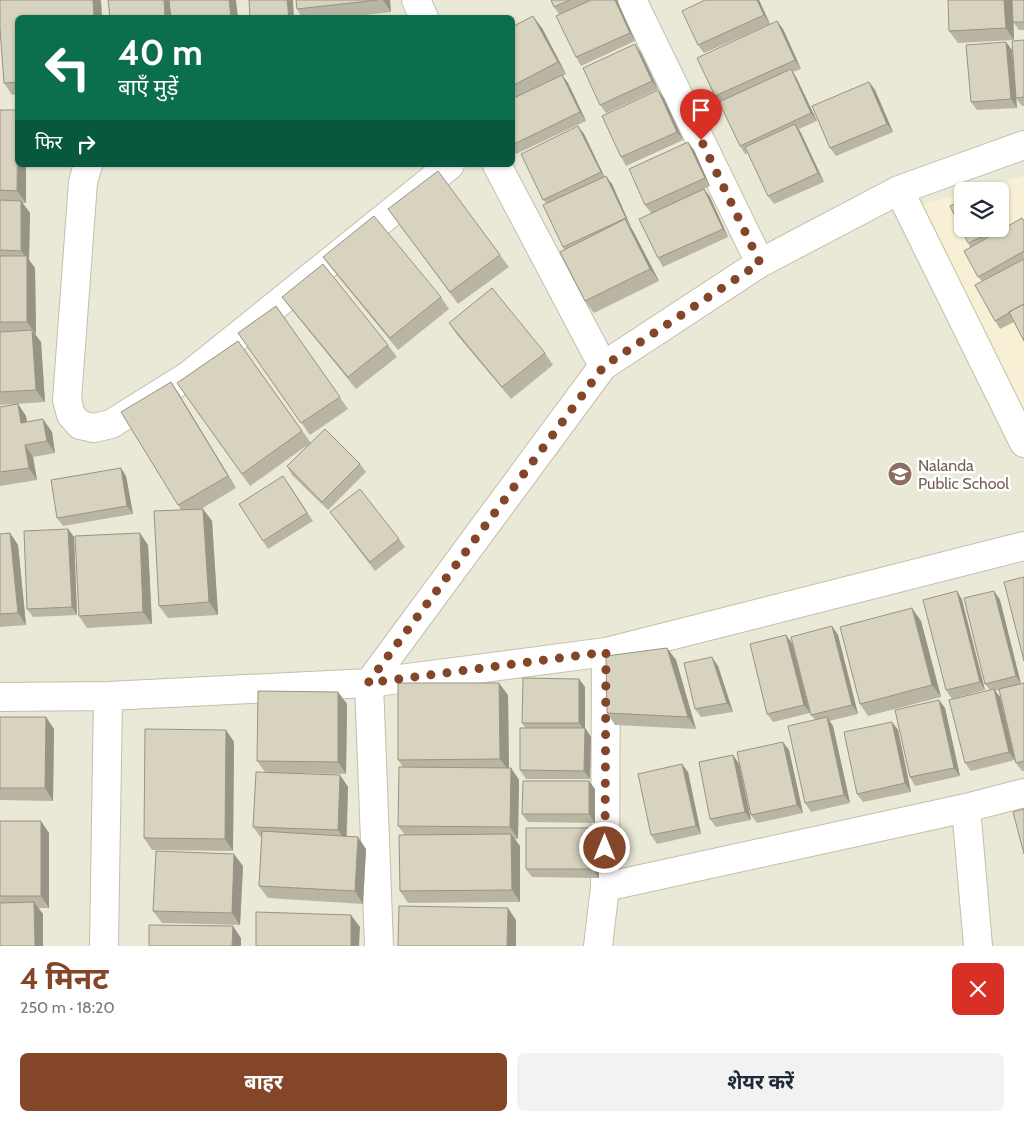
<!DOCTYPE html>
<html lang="hi">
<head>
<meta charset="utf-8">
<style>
	:root { --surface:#fff; --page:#f2f2f3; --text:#1f2937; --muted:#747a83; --accent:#844629 }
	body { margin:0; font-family:Cabin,"Noto Sans Devanagari",sans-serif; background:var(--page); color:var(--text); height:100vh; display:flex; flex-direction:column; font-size:19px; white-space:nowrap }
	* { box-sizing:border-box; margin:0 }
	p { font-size:16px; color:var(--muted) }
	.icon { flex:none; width:28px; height:28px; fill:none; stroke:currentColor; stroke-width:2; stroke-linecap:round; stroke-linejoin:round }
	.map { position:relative; height:946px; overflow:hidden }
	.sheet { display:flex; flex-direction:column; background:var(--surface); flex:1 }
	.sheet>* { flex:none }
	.hud { position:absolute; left:15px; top:15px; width:500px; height:152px; border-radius:8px; box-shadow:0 1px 4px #0004; background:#0b6e4f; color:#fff; overflow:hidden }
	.controls { position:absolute; left:954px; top:182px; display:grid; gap:10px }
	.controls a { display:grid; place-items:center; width:55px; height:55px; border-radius:8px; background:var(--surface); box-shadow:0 1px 4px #0004; font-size:25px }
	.pin { position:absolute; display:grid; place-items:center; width:42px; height:42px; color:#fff; margin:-51px -21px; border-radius:50% 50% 50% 0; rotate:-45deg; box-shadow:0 0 5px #0007 }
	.pin .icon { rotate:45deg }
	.me { position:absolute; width:55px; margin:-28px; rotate:0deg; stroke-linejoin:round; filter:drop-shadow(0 0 4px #0008) }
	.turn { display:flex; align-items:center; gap:18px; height:105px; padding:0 20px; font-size:22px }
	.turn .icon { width:65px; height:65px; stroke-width:2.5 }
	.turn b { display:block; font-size:35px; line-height:42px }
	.then { display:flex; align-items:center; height:48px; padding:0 20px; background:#0003; gap:10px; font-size:19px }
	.round { display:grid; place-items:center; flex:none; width:52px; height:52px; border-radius:8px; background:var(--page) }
	.summary { display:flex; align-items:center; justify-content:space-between; height:85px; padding:0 20px }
	h1 { font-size:30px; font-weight:700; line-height:38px; color:var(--accent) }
	.button { display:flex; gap:10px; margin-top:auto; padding:10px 20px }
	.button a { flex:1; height:58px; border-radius:8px; background:var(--accent); color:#fff; font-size:20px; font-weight:700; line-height:58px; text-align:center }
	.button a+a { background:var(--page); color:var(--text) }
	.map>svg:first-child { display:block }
	.residential { fill:#eae8d7; fill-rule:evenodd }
	.commercial { fill:#f8f0d4 }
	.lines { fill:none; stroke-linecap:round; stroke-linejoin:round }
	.minor-casing { stroke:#c2bfab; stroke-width:30 }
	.minor { stroke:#fff; stroke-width:28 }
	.wall { fill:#bab5a3 }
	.shaded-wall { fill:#979485 }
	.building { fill:#d8d3be; stroke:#979485 }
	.route { stroke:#844629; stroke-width:9; stroke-dasharray:0 16.2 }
	.labels { text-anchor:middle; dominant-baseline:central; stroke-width:5; stroke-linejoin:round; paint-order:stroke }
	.education-label { font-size:16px; fill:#785e54; stroke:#fff; text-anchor:start }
</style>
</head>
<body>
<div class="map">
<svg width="1024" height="946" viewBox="0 0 1024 946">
	<rect width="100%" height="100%" fill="#f5f4e9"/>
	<path class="residential" d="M0 0H1024V946H0ZM18 18H512V165H18ZM962 191H1000V229H962Z"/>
	<path class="commercial" d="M1024 176V438L913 207 962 193V229H1000V191H969Z"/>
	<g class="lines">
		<defs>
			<path id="minor" d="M416 0 424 18
				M632 0 760 263
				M88 165 83 182 67 400 71 415 80 425 94 428 111 424 188 376 450 165
				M497 165 603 366
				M899 190 1024 443
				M0 697 108 696 369 683 606 652 1024 546
				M966 808 978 946
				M605 887 966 808 1024 793
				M104 946 108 696
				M379 946 369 683 603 366 760 263 899 190 1024 145
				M598 946 605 887 606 652"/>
		</defs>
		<use href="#minor" class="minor-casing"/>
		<use href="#minor" class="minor"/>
	</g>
	<path class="wall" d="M0 0H100L101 1 102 18H18V94L12 95 4 83 0 28Z
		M296 0H390L391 12 339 18H302L297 9Z
		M551 0H617L635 41 581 66 576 57 559 14 554 7Z
		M705 0H759L770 24 704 53 698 45Z
		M1024 0V30H1019L1014 23V40L958 43 949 31Z
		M777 21 783 29 801 69 793 72 796 77 817 121 799 129 801 133 824 182 774 204 768 196 748 153 745 154 740 146 720 103 715 96Z
		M512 27 542 28 566 74 563 76 568 83 586 121 516 154 512 149Z
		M1024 40V106H1022L1016 98Z
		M1006 42 1012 50 1017 108 977 110 971 102Z
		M635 44 641 53 658 89 606 113 600 105Z
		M869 82 875 90 893 132 836 156 830 148Z
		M664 98 683 140 626 166 621 157Z
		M0 110 26 203H23L30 213 29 260 35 268 36 334H35L41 342 45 402 0 405Z
		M578 126 584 134 604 176 612 184 631 227 659 281 594 313 585 301 563 247 546 203 543 200Z
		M694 150 710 186 704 189 710 197 728 237 663 267 658 258 651 213 645 205Z
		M388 209 500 255 509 267 458 304Z
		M1000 215 1006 228 1024 221V341L1014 322 1000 329 995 321 982 281 978 277 970 247 968 243Z
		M323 257 441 297 449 309 398 350 332 269Z
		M282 297 388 345 397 357 356 389 291 309Z
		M276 306 348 409 310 435 238 333Z
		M449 323 545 353 553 365 511 399 457 335Z
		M238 341 311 443 360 464 366 472 328 510 292 475 287 466 309 444 250 486 177 383Z
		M171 382 179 394 236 488 201 509H203L212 521 218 615 168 618 159 606 181 510 178 505Z
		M18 404 26 416 27 422 52 432 55 453 33 457 37 480 0 486V407Z
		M126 476 133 514 63 526 57 518Z
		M289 484 313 521 268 549 263 541Z
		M330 512 399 539 405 547 375 571Z
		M68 529 74 537 77 615 33 617 27 609Z
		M10 533 18 545 26 625 0 627V534Z
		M148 545 152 624 87 628 79 616Z
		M957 591 962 600 985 690 952 699 946 690Z
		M994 591 1000 600 1021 684 1024 683V771H1022L1016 763 999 690 995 691 1000 697 1015 760 971 771 965 763 990 690 985 684Z
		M921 621 941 697 868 716 860 704Z
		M832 626 838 635 858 714 829 721 833 726 850 803 811 812 805 803 815 720 811 715Z
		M792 643 810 713 773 722 767 714Z
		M667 648 676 660 696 729 615 725 607 713Z
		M718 666 733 712 701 717 695 709Z
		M579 679 585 687V728L591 737 590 779H526L520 770 525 728 522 723Z
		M338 692 347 704 346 774 286 773 340 775 348 787 347 836 366 849 363 904 268 898 259 886 262 839 253 827 265 772 257 761Z
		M508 695 509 768H511L519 780 518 839H515L520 846V902L408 903 400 891 405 835 398 826 403 767 398 760Z
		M939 700 945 708 960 776 915 786 910 777Z
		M0 717H46L54 729 53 801 0 800Z
		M892 722 898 730 911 792 863 802 857 794Z
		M226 730 234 742 233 851 152 850 144 838Z
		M789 750 803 813 757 823 751 815Z
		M739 764 751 820 716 827 710 819Z
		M688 772 701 834 657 844 651 835Z
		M589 781 595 789V823L528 822 522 814Z
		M0 821 49 833V908H38L43 914 0 946Z
		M593 828 599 837V878L532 877 526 869Z
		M243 866 240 925 162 923 153 911Z"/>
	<path class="shaded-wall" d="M93 0H100L101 1 102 18H94Z
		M164 0H171L172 18H165Z
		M229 0H236L238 18H231Z
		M287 0H293L294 18H289Z
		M383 0H390L391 12Z
		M615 0H617L635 41 630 33Z
		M757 0H759L770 24 764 15Z
		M1004 0H1012L1014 40 1006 28Z
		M533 16 542 28 566 74 558 62Z
		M777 21 783 29 801 69 795 60Z
		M1006 42 1012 50 1017 108 1011 99Z
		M635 44 641 53 658 89 652 81Z
		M791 69 796 77 817 121 811 113Z
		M562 75 568 83 586 121 580 112Z
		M869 82 875 90 893 132 887 124Z
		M658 90 664 98 683 140 677 132Z
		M795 124 801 133 824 182 818 173Z
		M578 126 584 134 606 180 601 172Z
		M688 142 694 150 710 186 705 178Z
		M18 165H26V203L17 191Z
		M606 176 612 184 631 227 626 218Z
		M704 189 710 197 728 237 723 229Z
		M21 201 30 213 29 260 35 268 36 334 27 322V259L21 251Z
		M1000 215 1009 235 1004 227 1000 219Z
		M625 219 633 231 659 281 650 269Z
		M32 330 41 342 45 402 36 390Z
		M171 382 179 394 236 488 228 476Z
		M18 404 26 416 29 435 21 423Z
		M43 419 52 432 55 453 47 441Z
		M25 445 33 457 37 480 29 468Z
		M121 468 126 476 133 514 127 506Z
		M203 509 212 521 218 615 209 602Z
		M68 529 74 537 77 615 72 607Z
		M10 533 18 545 26 625 18 613Z
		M140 533 148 545 152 624 143 612Z
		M957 591 962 600 985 690 980 682Z
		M994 591 1000 600 1021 684 1016 676Z
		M912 608 921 621 941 697 932 685Z
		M832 626 838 635 858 714 852 705Z
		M786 635 792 643 810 713 804 705Z
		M667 648 676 660 696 729 688 717Z
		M712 657 718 666 733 712 727 703Z
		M579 679 585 687V731L579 723Z
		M499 683 508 695 509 771 500 759Z
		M994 689 1000 697 1015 760 1009 752Z
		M338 692 347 704 346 774 338 762Z
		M939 700 945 708 960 776 954 768Z
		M46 717 54 729 53 801 45 788Z
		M827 717 833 726 850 803 844 795Z
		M892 722 898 730 911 792 905 783Z
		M585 728 591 737 590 779 584 771Z
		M226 730 234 742 233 851 225 839Z
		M783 742 789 750 803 813 797 805Z
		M733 755 739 764 751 820 745 812Z
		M682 764 688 772 701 834 696 826Z
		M511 768 519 780 518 839 510 827Z
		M340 775 348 787 346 842 338 830Z
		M589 781 595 789V823L589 814Z
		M41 821 49 833V908L41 896Z
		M593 828 599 837V878L593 869Z
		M511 834 520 846V902L512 890Z
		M358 837 366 849 363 904 355 891Z
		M234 854 243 866 240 925 232 913Z
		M34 902 43 914V946H35Z
		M508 908 516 920V946H507Z
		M351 915 360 927 359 946H351Z
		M233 926 241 938V946H232Z"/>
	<path class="building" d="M0 0H93L94 18H18V82L4 83 0 28Z
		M108 0H164L165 18H110Z
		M169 0H229L231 18H171Z
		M249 0H287L289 18H250Z
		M296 0H378L297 9Z
		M551 0H570L554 7Z
		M591 0H615L630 33 576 57 556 16Z
		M705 0H757L764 15 698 45 682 11Z
		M948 0H1004L1006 28 949 31Z
		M1012 0H1024V22H1013Z
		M533 16 558 62 512 86V27Z
		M777 21 795 60 715 96 697 58Z
		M1024 40V97L1016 98 1012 41Z
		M1006 42 1011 99 971 102 966 45Z
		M635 44 652 81 600 105 583 68Z
		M791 69 811 113 740 146 719 102Z
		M562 75 580 112 512 145V99Z
		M869 82 887 124 830 148 812 106Z
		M658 90 677 132 621 157 602 116Z
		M0 110H18L17 191 0 190Z
		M795 124 818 173 768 196 745 147Z
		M578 126 601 172 543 200 521 154Z
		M688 142 705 178 645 205 629 169Z
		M438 171 500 255 450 292 388 209Z
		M606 176 626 218 563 247 543 205Z
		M704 189 723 229 658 258 639 219Z
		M0 200 21 201V251L0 250Z
		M962 201V229H1000L968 243 950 206Z
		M374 216 441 297 390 338 323 257Z
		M1022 218 1024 221V251L978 277 964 251Z
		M625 219 650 269 585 301 560 252Z
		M1000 219 1004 227 1000 229Z
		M0 256H27V322H0Z
		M1024 259V304L1009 312V313L995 321 975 285Z
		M323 264 388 345 348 377 282 297Z
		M492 288 545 353 502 387 449 323Z
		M1024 304V341L1009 312Z
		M276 306 340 397 301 423 238 333Z
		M32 330 36 390 0 392V332Z
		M238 341 302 431 242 474 177 383Z
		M171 382 228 476 178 505 121 412Z
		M18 404 21 423 43 419 47 441 25 445 29 468 0 472V407Z
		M325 429 360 464 322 502 287 466Z
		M121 468 127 506 57 518 51 480Z
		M283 476 307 513 263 541 239 504Z
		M360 489 399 539 370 562 330 512Z
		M203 509 209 602 159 606 154 511Z
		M68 529 72 607 27 609 24 531Z
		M10 533 18 613 0 614V534Z
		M140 533 143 612 79 616 75 536Z
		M1024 577V661L1004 582Z
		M957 591 980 682 946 690 923 600Z
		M994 591 1016 676 985 684 964 598Z
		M912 608 932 685 860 704 840 627Z
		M832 626 852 705 811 715 791 637Z
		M786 635 804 705 767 714 750 644Z
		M667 648 688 717 607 713 606 656Z
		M712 657 727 703 695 709 684 663Z
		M523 678 579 679V723H522Z
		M398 683H499L500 759 398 760Z
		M1024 683V761L1016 763 999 689Z
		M994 689 1009 752 965 763 949 700Z
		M258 691 338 692V762L257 761Z
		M939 700 954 768 910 777 895 710Z
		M0 717H46L45 788H0Z
		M827 717 844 795 805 803 788 726Z
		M892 722 905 783 857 794 844 732Z
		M520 728H585L584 771 520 770Z
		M145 729 226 730 225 839 144 838Z
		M783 742 797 805 751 815 737 752Z
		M733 755 745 812 710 819 699 762Z
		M682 764 696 826 651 835 638 774Z
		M399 767 511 768 510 827 398 826Z
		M256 772 340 775 338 830 253 827Z
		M523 781H589V814H522Z
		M1024 809V854L1013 812Z
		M0 821H41V896H0Z
		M526 828H593V869H526Z
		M262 831 358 837 355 891 259 886Z
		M511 834 512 890 400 891 399 835Z
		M156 851 234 854 232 913 153 911Z
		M34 902 35 946H0V903Z
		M399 906 508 908 507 946H398Z
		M256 912 351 915V946H256Z
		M149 925 233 926 232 946H149Z"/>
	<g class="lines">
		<path class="route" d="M605 848 606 652 368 683 604 366 760 263 701 140"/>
	</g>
	<defs>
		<symbol id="school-disc" viewBox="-11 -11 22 22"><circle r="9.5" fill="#8d6e63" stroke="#fff"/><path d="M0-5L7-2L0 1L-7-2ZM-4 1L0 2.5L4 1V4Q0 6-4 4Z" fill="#fff"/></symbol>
	</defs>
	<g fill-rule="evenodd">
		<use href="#school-disc" x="886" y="460" width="28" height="28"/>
	</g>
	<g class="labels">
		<g class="education-label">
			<text x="918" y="465">Nalanda<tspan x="918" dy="18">Public School</tspan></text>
		</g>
	</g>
</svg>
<div class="controls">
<a><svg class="icon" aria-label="layers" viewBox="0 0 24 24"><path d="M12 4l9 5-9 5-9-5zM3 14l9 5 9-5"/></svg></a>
</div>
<div class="pin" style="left:701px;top:140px;background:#d93025"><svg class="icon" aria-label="arrive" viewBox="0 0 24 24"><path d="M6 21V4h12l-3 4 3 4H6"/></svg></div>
<svg class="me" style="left:605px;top:848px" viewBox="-20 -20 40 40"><circle r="17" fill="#844629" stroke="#fff" stroke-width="3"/><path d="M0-11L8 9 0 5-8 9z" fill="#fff"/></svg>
<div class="hud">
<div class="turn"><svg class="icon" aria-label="left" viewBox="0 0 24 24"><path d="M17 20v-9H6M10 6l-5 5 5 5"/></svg><div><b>40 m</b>बाएँ मुड़ें</div></div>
<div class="then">फिर<svg class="icon" aria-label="right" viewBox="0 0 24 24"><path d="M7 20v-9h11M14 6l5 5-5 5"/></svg></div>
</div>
</div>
<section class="sheet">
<div class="summary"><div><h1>4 मिनट</h1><p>250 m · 18:20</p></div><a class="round" style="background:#d93025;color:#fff"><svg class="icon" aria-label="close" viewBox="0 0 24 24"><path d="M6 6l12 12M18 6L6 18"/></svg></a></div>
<div class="button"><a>बाहर</a><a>शेयर करें</a></div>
</section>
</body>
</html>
